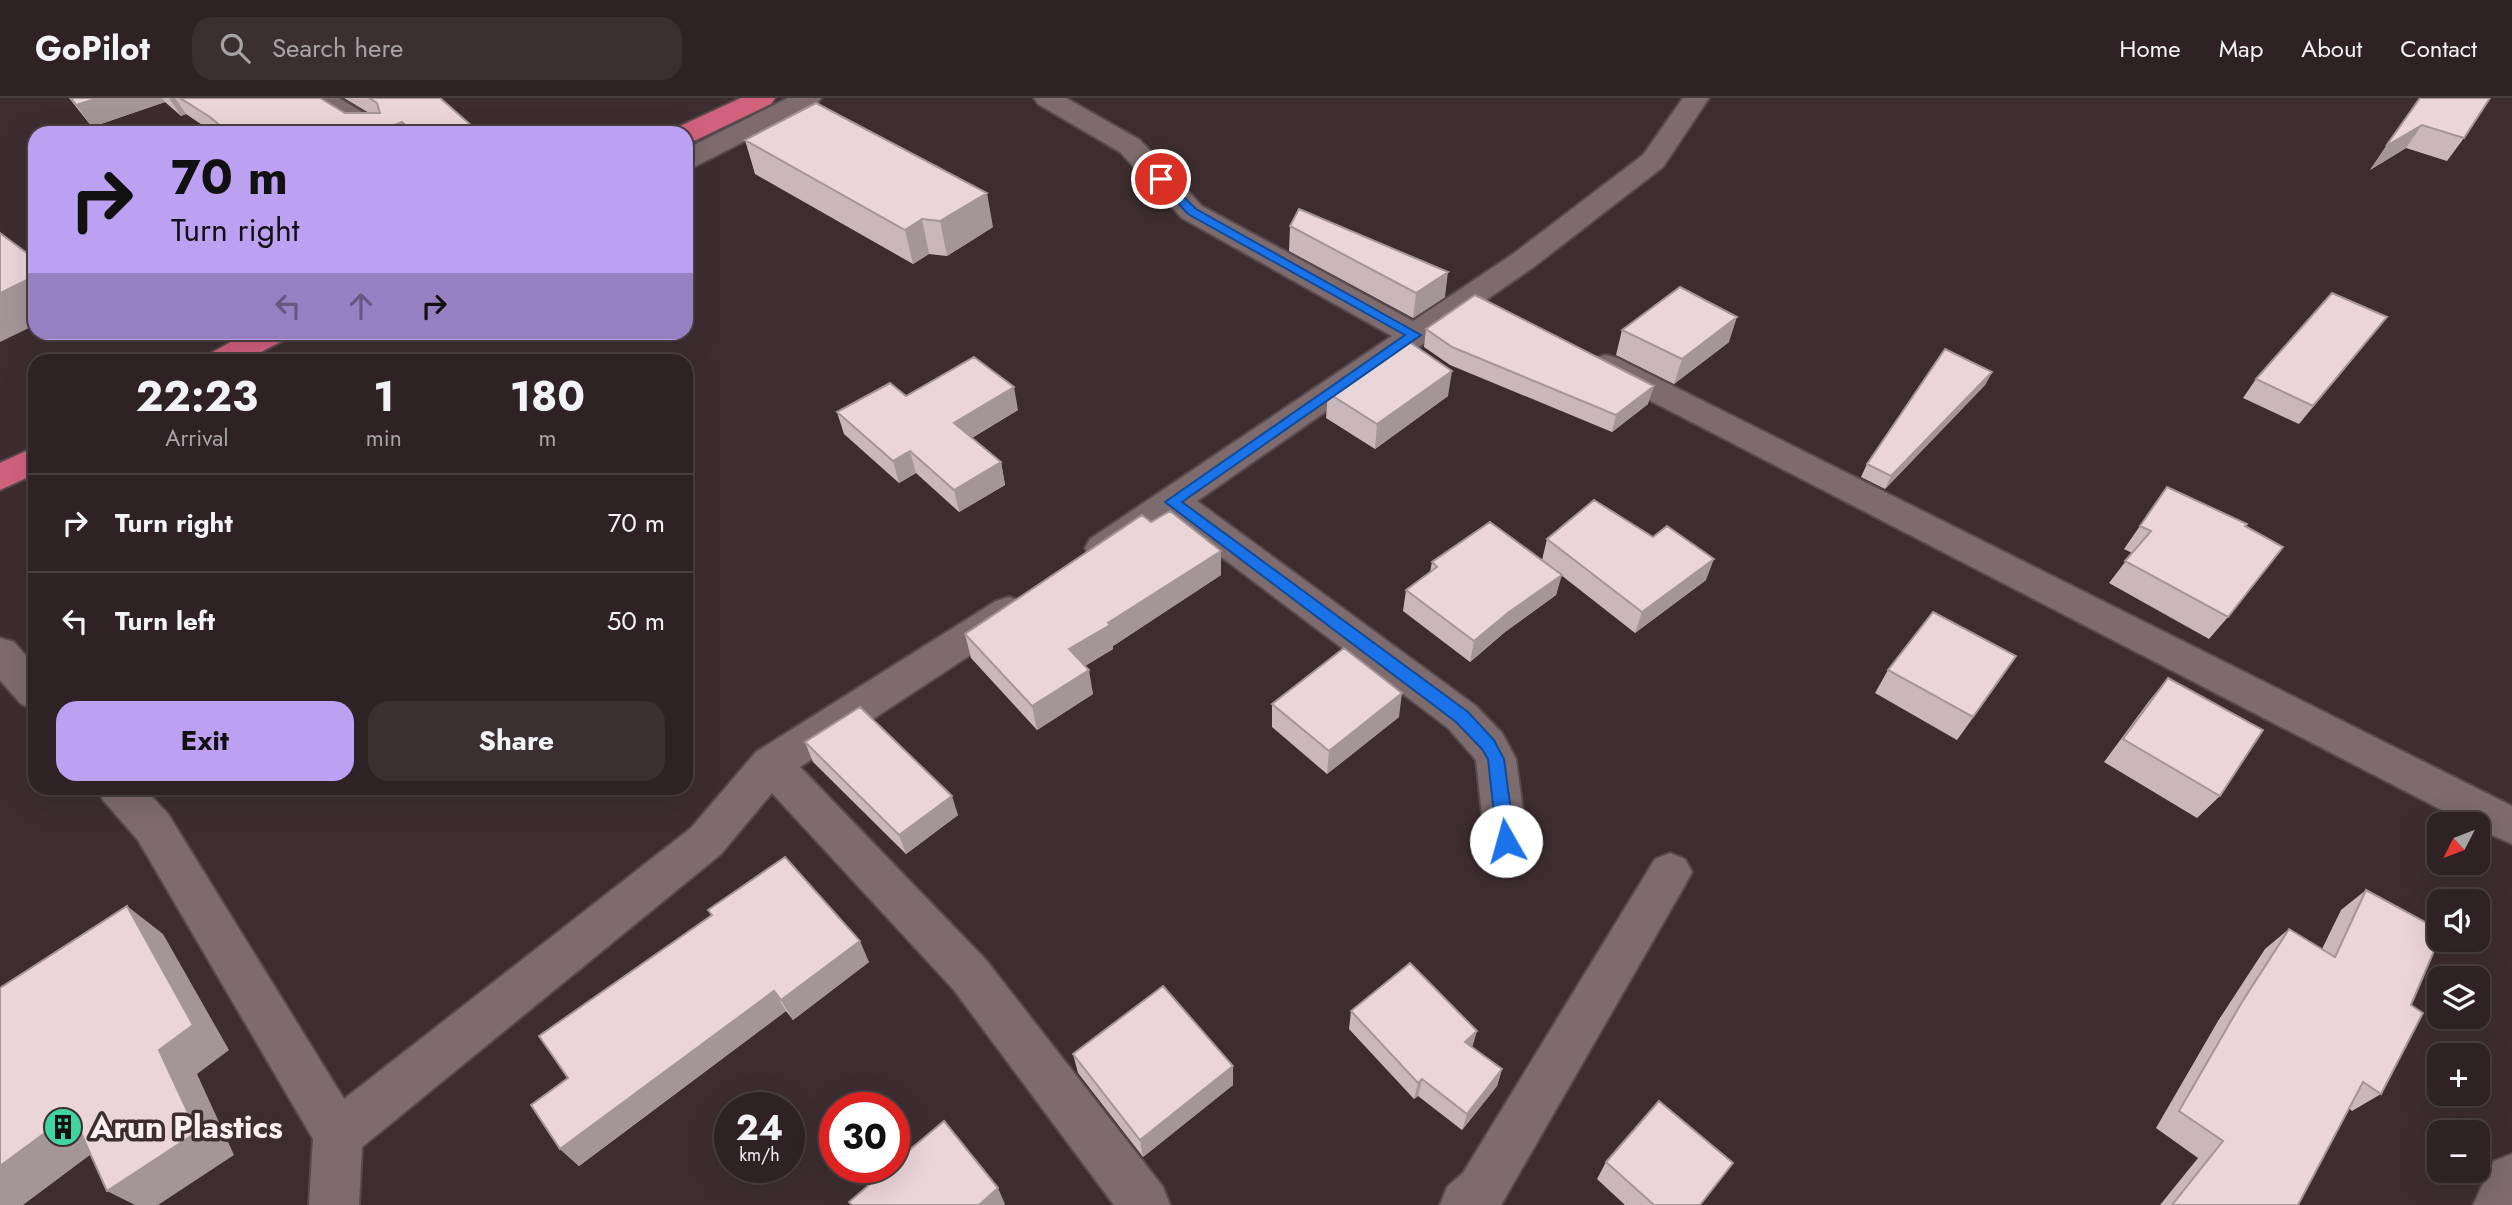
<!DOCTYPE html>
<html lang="en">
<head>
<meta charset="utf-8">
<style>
	:root { --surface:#2e2224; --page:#3a2f31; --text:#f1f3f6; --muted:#a7a4a6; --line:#493f41; --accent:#bca0f2 }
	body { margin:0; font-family:Jost,sans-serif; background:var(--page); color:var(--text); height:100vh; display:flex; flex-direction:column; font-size:26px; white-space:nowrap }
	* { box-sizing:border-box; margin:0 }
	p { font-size:23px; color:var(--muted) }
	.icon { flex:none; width:38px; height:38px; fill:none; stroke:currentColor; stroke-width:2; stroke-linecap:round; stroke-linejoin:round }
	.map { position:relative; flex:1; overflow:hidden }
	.side { position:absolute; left:28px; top:256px; width:665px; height:441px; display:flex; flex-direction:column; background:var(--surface); border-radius:21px; box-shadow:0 7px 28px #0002,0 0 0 2px var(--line) }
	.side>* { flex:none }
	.hud { position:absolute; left:28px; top:28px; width:665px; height:214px; border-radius:21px; box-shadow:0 7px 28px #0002,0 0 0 2px var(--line); background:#bca0f2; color:#111; overflow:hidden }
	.needle { width:46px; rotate:228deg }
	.buttons { position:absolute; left:2427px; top:714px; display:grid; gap:14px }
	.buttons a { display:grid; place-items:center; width:63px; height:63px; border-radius:14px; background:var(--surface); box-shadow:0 7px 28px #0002,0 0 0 2px var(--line); font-size:35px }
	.speed { position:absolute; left:714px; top:994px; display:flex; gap:14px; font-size:35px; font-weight:700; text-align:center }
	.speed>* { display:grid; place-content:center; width:91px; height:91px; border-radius:50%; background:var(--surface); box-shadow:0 7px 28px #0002,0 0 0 2px var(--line); line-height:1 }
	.speed small { font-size:18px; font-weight:400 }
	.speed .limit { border:10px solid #d22; background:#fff; color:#111 }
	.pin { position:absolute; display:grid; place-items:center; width:60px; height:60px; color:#fff; margin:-30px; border:4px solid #fff; border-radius:50%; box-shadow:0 2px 7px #0007 }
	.me { position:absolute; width:77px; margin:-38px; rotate:353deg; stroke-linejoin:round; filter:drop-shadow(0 0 5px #0008) }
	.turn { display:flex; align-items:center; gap:24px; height:147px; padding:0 28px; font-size:32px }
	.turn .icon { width:91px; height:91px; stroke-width:2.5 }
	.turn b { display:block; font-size:49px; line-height:60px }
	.lanes { display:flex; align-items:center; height:66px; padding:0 28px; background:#0003; justify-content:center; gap:35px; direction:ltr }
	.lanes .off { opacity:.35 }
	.eta { display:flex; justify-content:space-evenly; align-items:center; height:119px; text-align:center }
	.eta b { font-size:42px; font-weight:700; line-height:49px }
	.cta { display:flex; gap:14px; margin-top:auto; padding:14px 28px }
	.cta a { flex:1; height:80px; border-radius:21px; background:var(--accent); color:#111; font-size:28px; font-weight:700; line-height:80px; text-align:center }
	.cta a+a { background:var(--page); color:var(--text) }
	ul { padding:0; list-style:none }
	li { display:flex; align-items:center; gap:21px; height:98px; padding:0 28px; border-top:2px solid var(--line) }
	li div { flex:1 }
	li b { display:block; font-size:26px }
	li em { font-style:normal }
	header { display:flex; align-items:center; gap:42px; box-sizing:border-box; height:98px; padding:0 35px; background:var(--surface); border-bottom:2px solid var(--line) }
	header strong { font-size:33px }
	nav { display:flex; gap:38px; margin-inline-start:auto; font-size:24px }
	.search { width:490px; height:63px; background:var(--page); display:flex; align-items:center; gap:18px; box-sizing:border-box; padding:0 24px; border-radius:21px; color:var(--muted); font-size:26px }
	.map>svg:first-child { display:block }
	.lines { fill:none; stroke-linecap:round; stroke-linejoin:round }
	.minor-casing { stroke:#574a4c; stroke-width:4 }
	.trunk-casing { stroke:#574a4c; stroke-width:4 }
	.minor { fill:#7d6b6e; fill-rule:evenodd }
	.trunk { fill:#d1627e; fill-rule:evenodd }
	.wall { fill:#c9b7bb }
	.shaded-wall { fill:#a49598 }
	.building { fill:#ead5d9; stroke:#a49598; stroke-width:2 }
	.route { fill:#1a73e8; stroke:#114b97; stroke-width:2 }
	.labels { text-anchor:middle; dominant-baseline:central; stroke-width:7; stroke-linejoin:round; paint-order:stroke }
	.near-poi-label { font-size:32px; font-weight:bold; fill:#fbf0f2; stroke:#3d2d30; text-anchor:start }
</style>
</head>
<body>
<header>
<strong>GoPilot</strong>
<div class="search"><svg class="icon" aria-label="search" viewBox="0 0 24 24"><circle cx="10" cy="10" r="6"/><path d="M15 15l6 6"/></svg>Search here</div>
<nav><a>Home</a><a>Map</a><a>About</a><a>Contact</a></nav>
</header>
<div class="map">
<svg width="2512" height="1107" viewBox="0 0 2512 1107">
	<rect width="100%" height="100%" fill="#3d2d30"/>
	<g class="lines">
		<defs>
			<path id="minor" d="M308 0H339L387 29 390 35H358L312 6Z
				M788 0H821L817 6 696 68 686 70V51Z
				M1034 0H1066L1140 42 1202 108 1413 223 1513 156 1643 57 1683 0H1709L1663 69 1535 168 1197 403 1476 608 1502 635 1516 661 1527 743 1521 756 1506 761 1491 756 1485 743 1476 662 1448 630 1171 421C1148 437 1119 468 1090 459L1085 450 1090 441 1392 238 1182 120 1120 54 1038 6Z
				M1606 257 1617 260 2512 708V746L2478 731V726H2469L1595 274 1590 267 1595 260Z
				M1009 499 1022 503 1028 513 1022 523 800 669 986 862 1163 1089 1170 1107H1114L954 892 772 695 721 756 362 1049 359 1107H309L313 1041 138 742 103 702 97 690H144L168 716 344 1001 691 730 756 654 996 503Z
				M0 540 14 544 35 568V611L21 606 0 582Z
				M1670 755 1685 761 1692 774 1685 787 1501 1107H1440L1447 1089 1463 1075 1655 761Z
				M2512 1056V1107H2473L2494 1063Z"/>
			<path id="trunk" d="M741 0H775L771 6 696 42 686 44V35H673L676 30Z
				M249 234H290L286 241 246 262H206L211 255Z
				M35 349V376L0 392V365Z"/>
		</defs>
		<use href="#minor" class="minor-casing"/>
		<use href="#trunk" class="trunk-casing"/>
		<use href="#minor" class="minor"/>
		<use href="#trunk" class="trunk"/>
	</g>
	<path class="wall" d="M69 0H320L345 15H369L344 0H440L480 35H214L186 16 181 18 165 4 92 29Z
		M2420 0 2464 40 2447 63 2406 50 2370 72Z
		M745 42 993 129 947 158 929 156 913 166 755 76Z
		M1290 128 1445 199 1413 220 1289 153Z
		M2387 219 2299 326 2243 300 2256 281Z
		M1426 231 1648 306 1612 334 1450 267 1424 249Z
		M1622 232 1729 244 1674 286 1616 257Z
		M1992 274 1985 287 1885 391 1861 379 1867 366Z
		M1328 295 1448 298 1375 351 1326 320Z
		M906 298 1018 312 972 340 1001 364 1005 387 959 414 916 375 899 385 844 336 837 314Z
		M2167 389 2245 428 2228 519 2209 541 2109 485 2132 455 2124 451Z
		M1151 424 1221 453V477L1113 548V551L1085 568 1093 596 1037 632 971 560 965 536Z
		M1547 441 1706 482 1635 535 1561 477 1556 497 1505 534 1470 564 1403 513 1406 492 1430 474 1432 464 1542 462Z
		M1888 572 2000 582 1957 642 1875 595Z
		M2168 580 2220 698 2197 720 2104 664 2149 603Z
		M1272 606 1399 619 1327 676 1272 629Z
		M805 644 958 717 906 756 813 664Z
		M2366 792 2411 907 2381 996 2352 1013 2349 1010 2298 1107H2160L2198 1060 2156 1030 2218 923 2265 851 2289 831 2322 851 2341 812Z
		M708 812 869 864 793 922 786 913 579 1068 560 1051 568 980 711 817Z
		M1351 913 1472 949 1502 971 1497 988 1462 1032 1418 998 1414 1001 1349 931Z
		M1073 956 1233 968V987L1143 1059 1078 975Z
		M1606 1064 1700 1107H1625L1597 1081Z"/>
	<path class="shaded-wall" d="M98 0H162L165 4 92 29 76 7Z
		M169 0H175L186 16 181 18Z
		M402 24 408 35H376Z
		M2422 27 2406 50 2370 72 2386 48Z
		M987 95 993 129 947 158 940 123Z
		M922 121 929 156 913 166 905 132Z
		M1448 174 1445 199 1413 220 1416 195Z
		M35 178V227L0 244V195Z
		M1737 219 1729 244 1674 286 1682 261Z
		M2387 219 2372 237 2299 326 2313 308Z
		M1452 273 1448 298 1375 351 1377 326Z
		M1992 274 1985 287 1885 391 1891 378Z
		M1654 288 1648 306 1612 334 1616 317Z
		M1014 289 1018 312 959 347 954 325Z
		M910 353 916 375 899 385 893 363Z
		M1001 364 1005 387 959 414 954 392Z
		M1221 453V477L1113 548V551L1073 575 1069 551 1108 525Z
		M1714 461 1706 482 1635 535 1642 514Z
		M1562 477 1556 497 1505 534 1470 564 1474 543 1509 514Z
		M2016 558 2000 582 1957 642 1973 619Z
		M1089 572 1093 596 1037 632 1032 608Z
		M1402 595 1399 619 1327 676 1329 653Z
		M952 698 958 717 906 756 899 737Z
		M127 808 163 836 229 952 197 976 234 1057 158 1107H135L107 1093 159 952Z
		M860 843 869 864 793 922 781 902Z
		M774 893 786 913 579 1068 560 1051Z
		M1477 933 1472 950 1465 944Z
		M1233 968V987L1143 1059 1140 1042Z
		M1502 971 1497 988 1462 1032 1467 1016Z
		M1422 981 1418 998 1414 1001 1418 985Z
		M72 1015 114 1039 23 1107H0V1068Z
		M998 1090 1005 1106 1004 1107H979Z"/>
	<path class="building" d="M71 0H98L76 7Z
		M180 0H320L345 15H380L377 5 369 0H440L480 35H414L402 24 376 35H229L210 19Z
		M2420 0H2490L2464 40 2422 27 2386 48Z
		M816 5 987 95 940 123 922 121 905 132 745 42Z
		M1299 111 1448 174 1416 195 1290 128Z
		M0 135 35 161V178L0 195Z
		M1680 189 1737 219 1682 261 1622 232Z
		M2332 195 2387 219 2313 308 2256 281Z
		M1475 197 1654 288 1616 317 1452 249 1426 231Z
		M1405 241 1452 273 1377 326 1328 295Z
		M1945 251 1992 274 1891 378 1867 366Z
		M974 259 1014 289 954 325 1001 364 954 392 910 353 893 363 837 314 890 285 906 298Z
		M2167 389 2247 426 2245 428 2283 449 2228 519 2125 463 2151 433 2140 428Z
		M1594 402 1653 439 1667 428 1714 461 1642 514 1547 441Z
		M1170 413 1221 453 1108 525 1110 527 1069 551 1089 572 1032 608 965 536 1142 417 1151 424Z
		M1490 424 1562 477 1509 514 1474 543 1406 492 1437 469 1432 464Z
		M1933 514 2016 558 1973 619 1888 572Z
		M1344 550 1402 595 1329 653 1272 606Z
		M2168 580 2263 632 2220 698 2123 641Z
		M860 609 952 698 899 737 805 644Z
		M785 759 860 843 781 902 774 893 560 1051 531 1007 568 980 539 938 712 817 708 812Z
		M2366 792 2440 832V839L2411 907 2423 915 2381 996 2363 984 2298 1107H2172L2223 1043 2179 1013 2242 904 2289 831 2335 859Z
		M127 808 193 927 159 952 197 1034 107 1093 72 1015 0 1068V890Z
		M1410 865 1477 933 1465 944 1502 971 1467 1016 1422 981 1418 985 1351 913Z
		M1163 888 1233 968 1140 1042 1073 956Z
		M1659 1003 1733 1065 1700 1107H1654L1606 1064Z
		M944 1023 998 1090 979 1107H852L849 1104 890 1069H894V1065Z"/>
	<path class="route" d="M1161 77 1196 111 1421 237 1182 404 1468 614 1494 642 1504 661 1515 743 1512 748 1506 751 1500 748 1497 743 1488 661 1482 651 1456 624 1165 404 1405 237 1188 116 1155 81Z"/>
	<defs>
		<symbol id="building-disc" viewBox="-11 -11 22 22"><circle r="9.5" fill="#40d4a2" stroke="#3d2d30"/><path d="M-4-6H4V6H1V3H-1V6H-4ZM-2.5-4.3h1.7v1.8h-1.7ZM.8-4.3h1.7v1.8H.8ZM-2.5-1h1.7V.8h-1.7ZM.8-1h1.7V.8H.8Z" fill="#111"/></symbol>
	</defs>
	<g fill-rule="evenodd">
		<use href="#building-disc" x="41" y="1007" width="44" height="44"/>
	</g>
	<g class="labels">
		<g class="near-poi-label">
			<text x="90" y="1029">Arun Plastics</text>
		</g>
	</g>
</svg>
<div class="buttons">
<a><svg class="needle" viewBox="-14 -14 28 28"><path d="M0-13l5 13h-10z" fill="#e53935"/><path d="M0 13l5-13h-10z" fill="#a7a4a6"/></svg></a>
<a><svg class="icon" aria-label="sound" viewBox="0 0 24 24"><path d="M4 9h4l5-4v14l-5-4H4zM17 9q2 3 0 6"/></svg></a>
<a><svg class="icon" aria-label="layers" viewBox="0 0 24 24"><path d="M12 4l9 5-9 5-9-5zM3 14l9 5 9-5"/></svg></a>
<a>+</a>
<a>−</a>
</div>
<div class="speed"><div>24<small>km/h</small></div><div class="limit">30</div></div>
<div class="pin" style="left:1161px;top:81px;background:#d93025"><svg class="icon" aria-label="arrive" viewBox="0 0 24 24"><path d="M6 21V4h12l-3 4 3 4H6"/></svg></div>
<svg class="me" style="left:1506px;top:743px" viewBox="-20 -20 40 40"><circle r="19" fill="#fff"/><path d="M0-13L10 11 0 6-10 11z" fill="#1a73e8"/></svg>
<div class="hud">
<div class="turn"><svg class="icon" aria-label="right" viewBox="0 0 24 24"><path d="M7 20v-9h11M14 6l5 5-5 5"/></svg><div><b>70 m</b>Turn right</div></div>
<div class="lanes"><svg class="icon off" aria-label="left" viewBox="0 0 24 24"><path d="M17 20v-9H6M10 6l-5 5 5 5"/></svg><svg class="icon off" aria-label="ahead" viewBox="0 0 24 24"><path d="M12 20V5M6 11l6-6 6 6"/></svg><svg class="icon" aria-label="right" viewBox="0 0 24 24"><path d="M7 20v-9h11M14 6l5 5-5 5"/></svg></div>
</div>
<section class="side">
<div class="eta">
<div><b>22:23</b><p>Arrival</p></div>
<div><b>1</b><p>min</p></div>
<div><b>180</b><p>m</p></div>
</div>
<ul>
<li><svg class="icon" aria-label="right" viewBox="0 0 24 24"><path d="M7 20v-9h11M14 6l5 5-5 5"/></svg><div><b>Turn right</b></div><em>70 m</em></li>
<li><svg class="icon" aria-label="left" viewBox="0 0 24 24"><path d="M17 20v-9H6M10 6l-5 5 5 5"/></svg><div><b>Turn left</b></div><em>50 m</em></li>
</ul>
<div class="cta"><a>Exit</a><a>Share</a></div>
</section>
</div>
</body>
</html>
